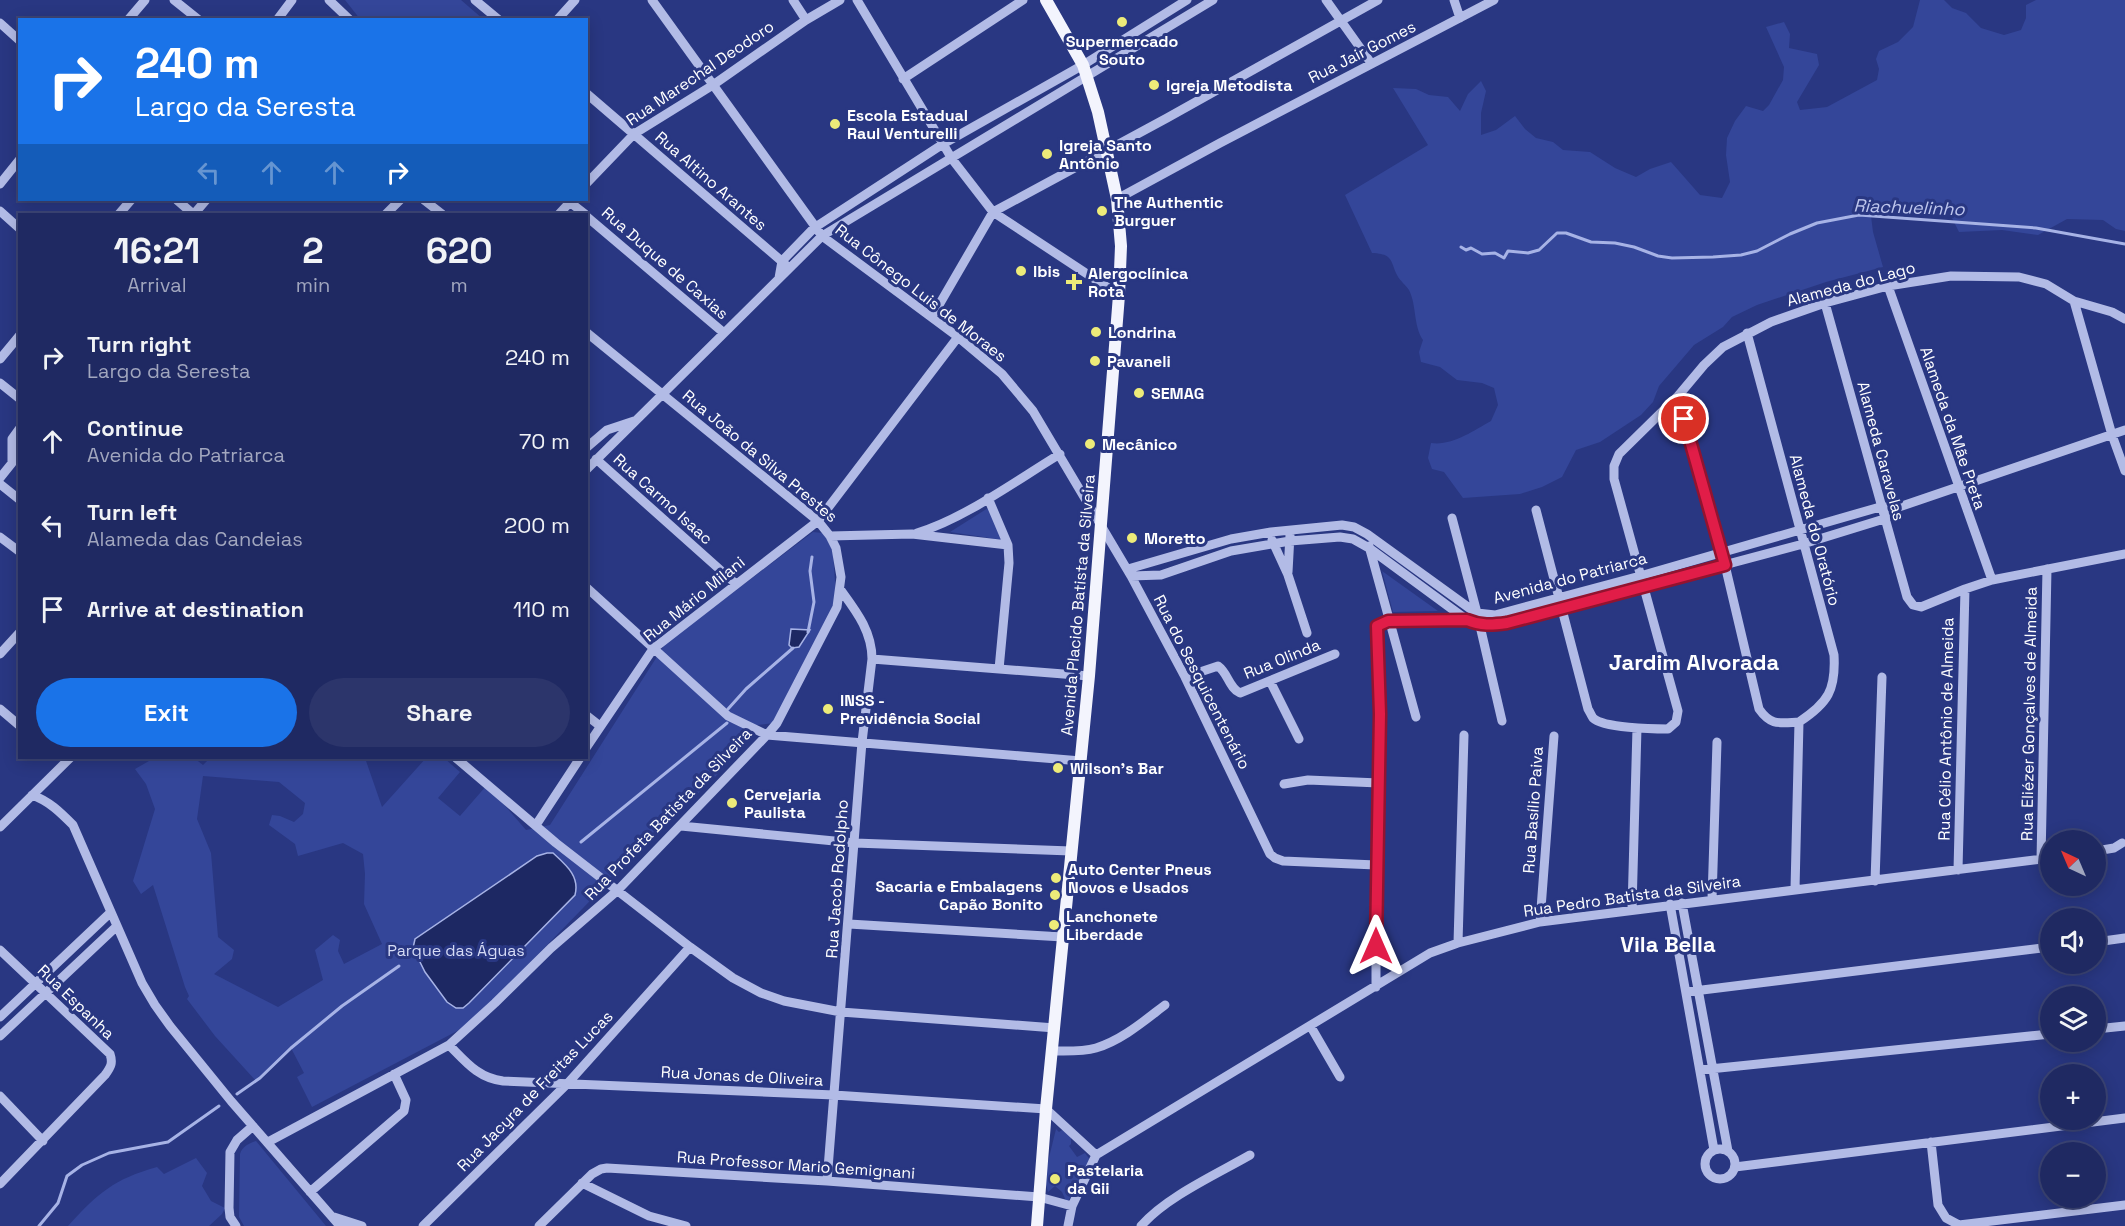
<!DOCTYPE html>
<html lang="en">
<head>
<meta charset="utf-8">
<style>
	:root { --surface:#1f2962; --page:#2c356b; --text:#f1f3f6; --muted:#a1a6be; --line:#3c4577; --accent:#1a73e8 }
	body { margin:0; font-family:"Space Grotesk",sans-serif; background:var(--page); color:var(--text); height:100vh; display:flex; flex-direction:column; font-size:22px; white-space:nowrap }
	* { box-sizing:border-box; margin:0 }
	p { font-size:20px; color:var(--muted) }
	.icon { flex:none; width:33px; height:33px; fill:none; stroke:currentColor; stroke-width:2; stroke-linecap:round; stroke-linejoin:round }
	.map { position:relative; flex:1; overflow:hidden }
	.sheet { position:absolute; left:18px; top:213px; width:570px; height:546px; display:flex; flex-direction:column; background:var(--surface); border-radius:0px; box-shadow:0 3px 15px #0003,0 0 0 2px var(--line) }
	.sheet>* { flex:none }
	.banner { position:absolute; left:18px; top:18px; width:570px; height:183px; border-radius:0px; box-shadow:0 3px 15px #0003,0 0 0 2px var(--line); background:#1a73e8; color:#fff; overflow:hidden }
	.needle { width:39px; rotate:316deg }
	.tools { position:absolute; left:2040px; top:830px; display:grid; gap:12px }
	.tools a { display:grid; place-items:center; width:66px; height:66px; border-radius:50%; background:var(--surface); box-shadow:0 3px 15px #0003,0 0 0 2px var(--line); font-size:30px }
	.pin { position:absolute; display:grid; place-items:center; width:51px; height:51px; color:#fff; margin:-26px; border:3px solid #fff; border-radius:50%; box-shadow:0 2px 6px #0007 }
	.me { position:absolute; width:66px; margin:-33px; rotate:0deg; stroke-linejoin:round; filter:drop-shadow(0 0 4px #0008) }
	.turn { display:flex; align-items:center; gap:21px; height:126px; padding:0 18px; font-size:27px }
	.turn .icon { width:78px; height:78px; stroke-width:2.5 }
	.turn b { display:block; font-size:42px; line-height:51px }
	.lanes { display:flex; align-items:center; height:57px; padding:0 18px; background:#0003; justify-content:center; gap:30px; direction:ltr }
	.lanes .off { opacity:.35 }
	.eta { display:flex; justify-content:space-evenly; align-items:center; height:102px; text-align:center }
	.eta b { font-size:36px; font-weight:700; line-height:42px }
	.primary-button { display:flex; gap:12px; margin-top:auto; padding:12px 18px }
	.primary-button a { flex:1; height:69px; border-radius:36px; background:var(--accent); color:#fff; font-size:24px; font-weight:700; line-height:69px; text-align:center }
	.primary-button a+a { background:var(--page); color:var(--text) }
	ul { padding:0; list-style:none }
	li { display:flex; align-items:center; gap:18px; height:84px; padding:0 18px }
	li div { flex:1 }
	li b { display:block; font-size:22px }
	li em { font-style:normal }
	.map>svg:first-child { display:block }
	.green { fill:#344699; fill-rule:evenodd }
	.water { fill:#1d2863; stroke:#a7b3e6; stroke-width:1.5 }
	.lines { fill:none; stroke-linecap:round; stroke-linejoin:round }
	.stream { stroke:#a7b3e6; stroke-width:3 }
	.minor { stroke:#b2bbe6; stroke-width:9 }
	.major { stroke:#f3f4fd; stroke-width:12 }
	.route-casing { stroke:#92132f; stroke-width:15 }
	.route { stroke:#e11d48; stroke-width:10 }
	.poi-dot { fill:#edeb79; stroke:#293782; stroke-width:2 }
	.labels { text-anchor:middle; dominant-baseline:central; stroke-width:6; stroke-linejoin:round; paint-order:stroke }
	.poi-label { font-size:16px; font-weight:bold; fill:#fff; stroke:#293782; text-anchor:start }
	.street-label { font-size:16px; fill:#fff; stroke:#293782 }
	.park-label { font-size:16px; fill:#d5dbf5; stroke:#293782 }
	.water-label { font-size:18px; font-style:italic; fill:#bec6ed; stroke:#293782 }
	.district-label { font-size:22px; font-weight:bold; fill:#fff; stroke:#293782 }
</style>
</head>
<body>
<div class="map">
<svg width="2125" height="1226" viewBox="0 0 2125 1226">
	<rect width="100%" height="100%" fill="#293782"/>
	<path class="green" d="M345 0H461L483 19H360Z
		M1920 0H1944L1952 8 1966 13 1981 28 2004 35 2021 30 2026 18V5L2036 0H2125V231L2116 229 2103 220 2067 219 2038 235 2002 230 1959 232 1950 214 1928 210 1899 209 1886 203 1870 208 1873 232 1883 267 1826 282 1757 305 1732 317 1723 327 1694 345 1659 386 1653 402 1641 415 1600 442 1576 450 1562 477 1542 487 1520 494 1463 498 1444 472 1432 469 1428 458 1431 443C1452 446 1473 431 1491 421L1498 405 1494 388 1482 383 1457 380 1440 367 1421 362 1419 352 1423 340C1413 325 1417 306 1409 290 1406 285 1400 281 1397 275 1390 260 1393 254 1372 253L1345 195 1428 145 1393 88 1416 89 1429 95 1448 97 1460 111 1468 94 1481 81 1486 91 1481 113V135L1496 130 1515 116 1525 129 1536 138 1553 142 1563 150 1590 152 1615 168 1636 177 1650 169 1671 162 1700 195 1722 198 1730 182 1726 155 1727 138 1735 121 1746 106 1763 111 1769 105 1783 80 1784 67 1766 27 1784 22 1790 34 1789 48 1817 54 1819 65 1797 102 1800 110 1827 107 1877 80 1879 69 1876 59 1879 51 1898 42 1913 27Z
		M988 508 1003 540 950 532Z
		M813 532 823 533 829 541 833 554 837 607 774 723 748 726 743 747 724 768 617 873 486 1008 461 1029 312 1107 297 1077 304 1073 291 1048 256 1081 215 1036 187 999 189 996 185 987 153 885 141 894 133 881 155 809 146 784 135 769 149 761 147 758H194L203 765 210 758H365L382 807 426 758H444L460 772 438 798 460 816 487 785 526 830 550 825 665 644ZM203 776 279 782 305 803 303 814 294 822 280 816 272 815 269 825 295 844 298 856 343 843 363 854 365 874 364 904 382 944 344 964 338 951 340 940 333 935 315 950 323 980 278 1007 214 974 232 959 234 950 218 937 211 853 197 819Z
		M1382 571 1438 611 1393 612Z
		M1056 1129 1059 1132 1062 1130 1071 1136V1144L1069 1146 1077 1157 1085 1153 1091 1161 1067 1203 1062 1192 1055 1186 1048 1192 1044 1178Z
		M256 1141 326 1226H244L239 1217 240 1154C242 1146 250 1143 256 1141Z
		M196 1158 207 1173 202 1186 211 1201 225 1208 222 1214 209 1226H68C98 1193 114 1179 157 1167L164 1174Z"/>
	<path class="water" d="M791 629 810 630 799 647 792 648 789 645Z
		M547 853H553C566 865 580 876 575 895L469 1003 463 1008H456L447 1002 425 972 413 948 415 939 537 856Z"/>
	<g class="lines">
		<path class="stream" d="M1461 247 1466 250 1471 248 1482 254 1495 253 1504 258 1508 251 1528 253 1539 250 1557 233H1566L1591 242 1615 243 1634 247 1658 256 1672 258 1713 257 1741 255 1757 251 1790 234 1817 223 1859 215 2036 228 2125 244
			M808 632 814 602 810 571 812 557
			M728 709 746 689 793 648
			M581 842 727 723
			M237 1094 260 1078 291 1048 342 1006 399 966
			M39 1226 58 1203 67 1176 82 1165 109 1153 168 1142 219 1106"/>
		<path class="minor" d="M174 0 199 20
			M329 0 350 20
			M475 0 499 20
			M652 0 822 236 958 337 1002 374 1033 411 1131 576 1185 677 1270 854 1275 858 1283 861 1376 865
			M793 0 806 20
			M857 0 952 159 993 212 1119 295
			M1326 0 1371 63
			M1454 0 1460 18
			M128 20 145 0
			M277 20 292 0
			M557 20 575 0
			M0 23 20 41
			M903 79 1023 0
			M586 93 785 264
			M0 184 20 159
			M586 184 634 134 713 85 806 20 840 0
			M1117 199 1220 143 1494 0
			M177 200 193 214
			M424 200 442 214
			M567 200 585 214
			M0 211 20 229
			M119 214 131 200
			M194 214 206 200
			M386 214 400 200
			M559 214 572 200
			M586 216 724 333
			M779 278 782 261 814 228 943 144 1083 65 1187 0
			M1888 286 1992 580
			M2074 301 2112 435 2125 471
			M1825 303 1907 597 1913 605 1921 607 1965 589 1992 580 2125 554
			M932 317 993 212 1167 118 1378 0
			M586 332 818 521 830 536 912 534 1008 545
			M1747 333 1834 655C1836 690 1828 703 1799 722
			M0 359 20 335
			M0 383 20 399
			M1678 396 1725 565 1759 709C1771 726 1779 723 1799 722
			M586 448 607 430 634 421
			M596 459 736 584
			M586 470 822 236 1213 0
			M0 478 12 463V439L20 428
			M0 484 20 500
			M988 498 1008 545 1009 563 999 669
			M1536 510 1588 709C1590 712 1591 715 1593 718 1603 728 1653 729 1668 729L1676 722 1678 711 1614 479V466L1619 454 1678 396 1704 365 1723 347 1771 322 1825 303 1888 286 1951 276 2019 277 2046 284 2074 301 2112 312 2125 319
			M1452 518 1477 613 1502 721
			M917 533C964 519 1017 480 1060 454
			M0 537 20 552
			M1272 540 1288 575 1307 633
			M1369 546 1416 717
			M1128 569 1231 539 1271 532 1342 525 1354 527 1367 534 1472 610 1477 613 1495 615 1640 576 1880 507H1899L2125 430
			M1288 572 1290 535
			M1131 576 1161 575 1231 551 1290 541 1340 537 1353 539 1369 548 1467 620C1481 626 1492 625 1507 623L1803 544 1884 519 1899 507
			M586 587 728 716 767 735 1081 761
			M0 654 20 632
			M872 659 1089 676
			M1185 677 1218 666C1228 673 1229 688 1240 693L1335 654
			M1270 681 1299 739
			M0 709 20 726
			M586 715 600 726
			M586 748 653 649 818 521 958 337
			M456 758 556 843 690 947 733 978 761 993 784 1001 841 1012 1055 1028
			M1284 784 1308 780 1379 783
			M32 795C49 801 60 812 73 825L142 983 155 1005 170 1026 231 1101 340 1226
			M536 825 580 758
			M681 826 855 843 1071 851
			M0 827 70 758
			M2096 851 2114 848 2122 843
			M2041 860 2047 569
			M1958 870 1965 589
			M1875 881 1882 677
			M1795 889 1799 722
			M1712 899 1717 742
			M1682 903 1728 1151
			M1670 904 1714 1150
			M1632 909 1637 728
			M1540 922 1554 736
			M849 924 1063 937
			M2096 942 2125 938
			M1458 943 1464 735
			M0 950 110 1054C113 1063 111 1067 105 1075L0 1184
			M1376 987V865L1380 714 1375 630 1380 623 1388 621 1467 620
			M1686 992 2050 947
			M0 1017 111 912
			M1311 1027 1340 1077
			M2096 1029 2125 1026
			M0 1036 117 926
			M449 1045C466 1062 478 1078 503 1081L834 1095 1046 1109 1096 1155
			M1052 1051C1067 1051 1082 1052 1096 1048 1122 1040 1144 1021 1165 1005
			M1700 1070 2050 1034
			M0 1096 43 1141
			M268 1142 449 1045 495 1003 551 948 618 890 767 735 777 723 837 607 841 577 836 548 830 536
			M1931 1142 1938 1205 1946 1218 1959 1225 2125 1205
			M1705 1164a15 15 0 1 1 30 0a15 15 0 1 1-30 0Z
			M1096 1155 1430 953 1458 943 1540 922 2050 858
			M1735 1167 2125 1118
			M827 1181 862 742 872 659C872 631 856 611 840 589
			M582 1183 649 1216 686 1226
			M310 1192 404 1111 406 1100 394 1074
			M334 1217 362 1226
			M236 1226 230 1217 229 1208 230 1152 237 1140 253 1126
			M423 1226 568 1083 690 947
			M539 1226 592 1174 601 1169 607 1168 827 1181 1039 1197 1072 1206
			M1068 1226 1072 1206 1096 1155
			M1141 1226C1166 1197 1217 1174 1250 1155"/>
		<path class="major" d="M1037 1226 1046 1109 1089 676 1119 295 1121 246 1117 199 1098 112 1083 65 1046 0"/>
	</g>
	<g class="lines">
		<defs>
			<path id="route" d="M1376 946 1380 714 1377 626 1388 621 1467 620C1481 626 1492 625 1507 623L1725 565 1684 419"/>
		</defs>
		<use href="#route" class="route-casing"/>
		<use href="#route" class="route"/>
	</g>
	<g class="poi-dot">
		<circle cx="1122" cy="22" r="6"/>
		<circle cx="1154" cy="85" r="6"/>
		<circle cx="835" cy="124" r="6"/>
		<circle cx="1047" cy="154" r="6"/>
		<circle cx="1102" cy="211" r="6"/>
		<circle cx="1021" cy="271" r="6"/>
		<path d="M1071 273h6v6h6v6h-6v6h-6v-6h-6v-6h6z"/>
		<circle cx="1096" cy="332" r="6"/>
		<circle cx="1095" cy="361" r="6"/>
		<circle cx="1139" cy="393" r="6"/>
		<circle cx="1090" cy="444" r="6"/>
		<circle cx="1132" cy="538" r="6"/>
		<circle cx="828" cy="709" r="6"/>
		<circle cx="1058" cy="768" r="6"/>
		<circle cx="732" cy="803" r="6"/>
		<circle cx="1056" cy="878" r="6"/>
		<circle cx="1055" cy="895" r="6"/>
		<circle cx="1054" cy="925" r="6"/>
		<circle cx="1055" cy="1179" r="6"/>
	</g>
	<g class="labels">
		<g class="poi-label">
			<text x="1122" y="41" text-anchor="middle">Supermercado<tspan x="1122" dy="18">Souto</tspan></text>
			<text x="1166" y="85">Igreja Metodista</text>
			<text x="847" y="115">Escola Estadual<tspan x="847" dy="18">Raul Venturelli</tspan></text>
			<text x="1059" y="145">Igreja Santo<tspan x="1059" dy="18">Antônio</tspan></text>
			<text x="1114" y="202">The Authentic<tspan x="1114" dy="18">Burguer</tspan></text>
			<text x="1033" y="271">Ibis</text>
			<text x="1088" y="273">Alergoclínica<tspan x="1088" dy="18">Rota</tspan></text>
			<text x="1108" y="332">Londrina</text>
			<text x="1107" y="361">Pavaneli</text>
			<text x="1151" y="393">SEMAG</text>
			<text x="1102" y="444">Mecânico</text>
			<text x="1144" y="538">Moretto</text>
			<text x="840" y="700">INSS -<tspan x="840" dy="18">Previdência Social</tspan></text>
			<text x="1070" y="768">Wilson's Bar</text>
			<text x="744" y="794">Cervejaria<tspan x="744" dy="18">Paulista</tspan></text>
			<text x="1068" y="869">Auto Center Pneus<tspan x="1068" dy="18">Novos e Usados</tspan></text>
			<text x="1043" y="886" text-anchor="end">Sacaria e Embalagens<tspan x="1043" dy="18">Capão Bonito</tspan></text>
			<text x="1066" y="916">Lanchonete<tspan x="1066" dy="18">Liberdade</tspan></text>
			<text x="1067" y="1170">Pastelaria<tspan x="1067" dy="18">da Gii</tspan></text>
		</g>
		<g class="street-label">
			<text transform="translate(1362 52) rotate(-27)">Rua Jair Gomes</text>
			<text transform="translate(700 73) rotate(-34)">Rua Marechal Deodoro</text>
			<text transform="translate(711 181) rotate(41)">Rua Altino Arantes</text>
			<text transform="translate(665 263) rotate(41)">Rua Duque de Caxias</text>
			<text transform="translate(1851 284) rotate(-15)">Alameda do Lago</text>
			<text transform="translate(921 293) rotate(38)">Rua Cônego Luis de Moraes</text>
			<text transform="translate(1953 428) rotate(71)">Alameda da Mãe Preta</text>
			<text transform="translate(1881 451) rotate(75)">Alameda Caravelas</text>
			<text transform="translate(760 456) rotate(40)">Rua João da Silva Prestes</text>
			<text transform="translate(663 499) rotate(42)">Rua Carmo Isaac</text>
			<text transform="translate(1815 530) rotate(75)">Alameda do Oratório</text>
			<text transform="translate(1570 578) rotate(-15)">Avenida do Patriarca</text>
			<text transform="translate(694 599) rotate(-39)">Rua Mário Milani</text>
			<text transform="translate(1078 605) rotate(-85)">Avenida Placido Batista da Silveira</text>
			<text transform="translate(1282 659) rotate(-22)">Rua Olinda</text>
			<text transform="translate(1202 682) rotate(63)">Rua do Sesquicentenário</text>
			<text transform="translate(2029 714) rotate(-89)">Rua Eliézer Gonçalves de Almeida</text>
			<text transform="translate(1946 729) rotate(-89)">Rua Célio Antônio de Almeida</text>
			<text transform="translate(1533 810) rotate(-86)">Rua Basílio Paiva</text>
			<text transform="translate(668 814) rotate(-46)">Rua Profeta Batista da Silveira</text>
			<text transform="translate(837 879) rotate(-86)">Rua Jacob Rodolpho</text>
			<text transform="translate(1632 896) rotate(-8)">Rua Pedro Batista da Silveira</text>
			<text transform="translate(76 1002) rotate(44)">Rua Espanha</text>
			<text transform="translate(742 1076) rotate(3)">Rua Jonas de Oliveira</text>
			<text transform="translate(535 1091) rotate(-46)">Rua Jacyra de Freitas Lucas</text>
			<text transform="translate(796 1165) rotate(4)">Rua Professor Mario Gemignani</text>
		</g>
		<g class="park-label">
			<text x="456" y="950">Parque das Águas</text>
		</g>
		<g class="water-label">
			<text transform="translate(1909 207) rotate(2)">Riachuelinho</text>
		</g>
		<g class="district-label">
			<text x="1694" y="662">Jardim Alvorada</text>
			<text x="1668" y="944">Vila Bella</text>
		</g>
	</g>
</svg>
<div class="tools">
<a><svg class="needle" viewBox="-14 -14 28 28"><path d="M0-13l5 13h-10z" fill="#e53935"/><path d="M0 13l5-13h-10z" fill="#a1a6be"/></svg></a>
<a><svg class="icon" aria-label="sound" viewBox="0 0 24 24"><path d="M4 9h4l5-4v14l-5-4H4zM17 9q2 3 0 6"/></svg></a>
<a><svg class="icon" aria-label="layers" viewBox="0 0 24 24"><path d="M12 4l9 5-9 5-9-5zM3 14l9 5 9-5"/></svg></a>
<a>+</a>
<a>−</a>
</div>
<div class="pin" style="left:1684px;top:419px;background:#d93025"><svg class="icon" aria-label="arrive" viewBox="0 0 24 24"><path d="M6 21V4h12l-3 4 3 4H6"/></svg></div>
<svg class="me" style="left:1376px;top:946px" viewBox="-20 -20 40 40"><path d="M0-17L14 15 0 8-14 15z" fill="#e11d48" stroke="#fff" stroke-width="4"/></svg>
<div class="banner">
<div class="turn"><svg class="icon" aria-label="right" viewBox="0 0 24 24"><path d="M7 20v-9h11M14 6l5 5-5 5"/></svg><div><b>240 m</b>Largo da Seresta</div></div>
<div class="lanes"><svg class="icon off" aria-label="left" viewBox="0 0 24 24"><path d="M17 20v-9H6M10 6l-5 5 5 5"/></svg><svg class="icon off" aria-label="ahead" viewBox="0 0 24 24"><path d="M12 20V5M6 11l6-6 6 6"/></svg><svg class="icon off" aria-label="ahead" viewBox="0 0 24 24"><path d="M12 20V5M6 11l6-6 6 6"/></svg><svg class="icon" aria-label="right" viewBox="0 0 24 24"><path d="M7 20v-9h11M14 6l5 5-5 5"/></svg></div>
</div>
<section class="sheet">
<div class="eta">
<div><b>16:21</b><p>Arrival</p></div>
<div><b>2</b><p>min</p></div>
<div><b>620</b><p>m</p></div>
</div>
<ul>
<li><svg class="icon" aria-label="right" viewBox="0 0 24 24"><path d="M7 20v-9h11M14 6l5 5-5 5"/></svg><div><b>Turn right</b><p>Largo da Seresta</p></div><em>240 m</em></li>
<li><svg class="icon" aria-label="ahead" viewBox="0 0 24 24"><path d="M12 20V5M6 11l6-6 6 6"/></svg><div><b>Continue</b><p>Avenida do Patriarca</p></div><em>70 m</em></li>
<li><svg class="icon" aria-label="left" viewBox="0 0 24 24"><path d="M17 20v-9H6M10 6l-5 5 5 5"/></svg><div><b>Turn left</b><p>Alameda das Candeias</p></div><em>200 m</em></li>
<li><svg class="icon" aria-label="arrive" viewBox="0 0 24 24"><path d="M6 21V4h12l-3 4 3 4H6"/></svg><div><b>Arrive at destination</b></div><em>110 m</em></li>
</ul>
<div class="primary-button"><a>Exit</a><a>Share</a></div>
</section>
</div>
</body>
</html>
